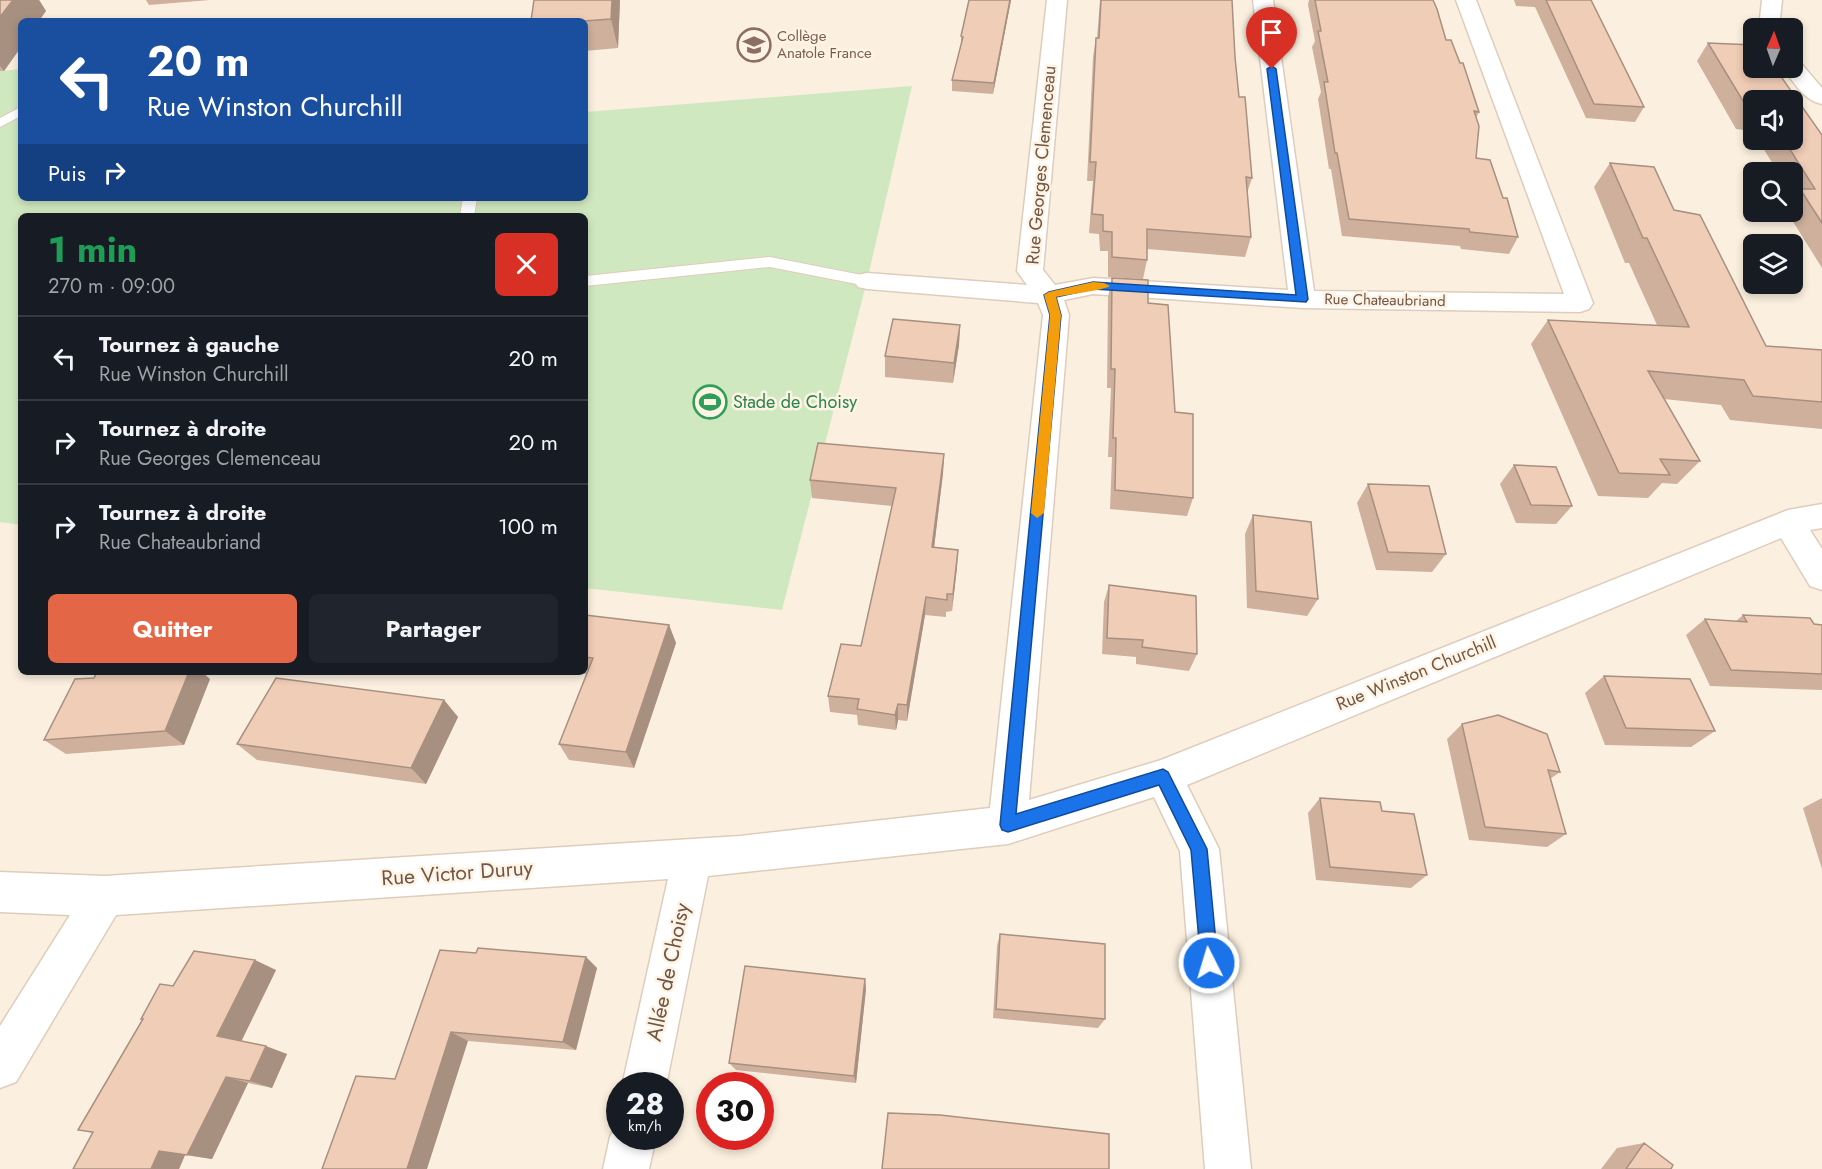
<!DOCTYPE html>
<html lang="fr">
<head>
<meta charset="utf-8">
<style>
	:root { --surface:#171b24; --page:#20242c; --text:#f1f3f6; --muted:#9ea1a6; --line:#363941; --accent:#e36746 }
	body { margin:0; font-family:Jost,sans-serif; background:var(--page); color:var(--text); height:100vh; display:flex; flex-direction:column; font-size:22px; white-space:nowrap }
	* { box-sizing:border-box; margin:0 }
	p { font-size:20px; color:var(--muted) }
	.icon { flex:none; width:33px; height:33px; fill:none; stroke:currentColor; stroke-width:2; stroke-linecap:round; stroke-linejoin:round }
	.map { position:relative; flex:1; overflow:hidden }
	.details { position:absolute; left:18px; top:213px; width:570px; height:462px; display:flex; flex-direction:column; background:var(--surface); border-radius:9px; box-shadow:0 3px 9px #0003 }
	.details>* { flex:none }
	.top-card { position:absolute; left:18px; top:18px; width:570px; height:183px; border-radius:9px; box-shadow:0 3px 9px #0003; background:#1a4fa0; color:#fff; overflow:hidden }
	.needle { width:39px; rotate:2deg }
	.fabs { position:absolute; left:1743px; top:18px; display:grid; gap:12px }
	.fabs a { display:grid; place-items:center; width:60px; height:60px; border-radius:9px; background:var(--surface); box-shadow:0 3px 9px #0003; font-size:30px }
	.speed { position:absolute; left:606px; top:1072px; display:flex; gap:12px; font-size:30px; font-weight:700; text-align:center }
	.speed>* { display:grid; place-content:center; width:78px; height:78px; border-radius:50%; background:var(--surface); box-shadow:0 3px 9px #0003; line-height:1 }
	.speed small { font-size:15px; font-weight:400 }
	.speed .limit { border:9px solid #d22; background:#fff; color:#111 }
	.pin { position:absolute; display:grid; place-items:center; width:51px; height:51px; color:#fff; margin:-62px -26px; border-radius:50% 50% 50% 0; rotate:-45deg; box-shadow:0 0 6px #0007 }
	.pin .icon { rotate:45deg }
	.me { position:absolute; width:66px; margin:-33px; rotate:355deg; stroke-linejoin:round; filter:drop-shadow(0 0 4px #0008) }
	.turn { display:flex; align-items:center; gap:21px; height:126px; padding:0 30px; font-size:27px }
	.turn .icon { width:78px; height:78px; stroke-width:2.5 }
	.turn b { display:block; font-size:42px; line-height:51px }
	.then { display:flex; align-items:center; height:57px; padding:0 30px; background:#0003; gap:12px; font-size:22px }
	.round { display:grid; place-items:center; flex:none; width:63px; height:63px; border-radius:9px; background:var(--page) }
	.overview { display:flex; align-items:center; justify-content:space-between; height:102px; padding:0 30px }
	h1 { font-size:36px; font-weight:700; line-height:45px; color:#1e9e55 }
	.button { display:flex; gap:12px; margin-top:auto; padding:12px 30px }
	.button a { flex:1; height:69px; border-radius:9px; background:var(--accent); color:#fff; font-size:24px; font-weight:700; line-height:69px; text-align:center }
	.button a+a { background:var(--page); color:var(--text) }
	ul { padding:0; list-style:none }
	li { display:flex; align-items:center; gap:18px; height:84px; padding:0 30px; border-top:2px solid var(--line) }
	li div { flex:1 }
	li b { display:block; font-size:22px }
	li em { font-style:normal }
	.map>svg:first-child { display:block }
	.green { fill:#d0e8bf }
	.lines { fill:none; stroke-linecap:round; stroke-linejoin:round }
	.lane-casing { stroke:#dfccbc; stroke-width:2 }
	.street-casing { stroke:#dfccbc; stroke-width:3 }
	.lane { fill:#fff; fill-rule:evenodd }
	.street { fill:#fff; fill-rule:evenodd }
	.wall { fill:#ceb09d }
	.shaded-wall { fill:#a89080 }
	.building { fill:#f0cdb7; stroke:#a89080; stroke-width:1.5 }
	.route { fill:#1a73e8; stroke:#114b97; stroke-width:1.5 }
	.slow { fill:#f59e0b }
	.labels { text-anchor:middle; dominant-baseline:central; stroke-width:5; stroke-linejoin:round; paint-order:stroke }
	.far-education-label { font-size:15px; fill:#785e54; stroke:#fff4e4; text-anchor:start }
	.far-street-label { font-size:15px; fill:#705648; stroke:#fff4e4 }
	.street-label { font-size:18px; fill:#705648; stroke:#fff4e4 }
	.leisure-label { font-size:18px; fill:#27864d; stroke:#fff4e4; text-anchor:start }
	.near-street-label { font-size:21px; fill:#705648; stroke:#fff4e4 }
</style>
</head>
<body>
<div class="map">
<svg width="1822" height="1169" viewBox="0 0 1822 1169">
	<rect width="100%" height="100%" fill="#fbf0df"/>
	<path class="green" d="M21 69V198H585V112L912 86 867 281 782 610 585 588V216H21V525L0 522V71Z"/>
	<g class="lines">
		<defs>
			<path id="lane" d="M21 107V116L0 127V118Z
				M463 198H477L474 216H460Z
				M770 257 867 276 875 281 867 286 770 267 585 286V276Z"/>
			<path id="street" d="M1047 0H1067L1043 270 1055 285 1093 278 1288 290 1253 0H1273L1314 291 1564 294 1456 0H1476L1593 303 1589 309 1580 312 1302 308 1093 294 1064 300 1069 315 1029 800 1161 760 1788 510 1822 504V528L1810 530 1822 549V590L1810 586 1781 538 1187 785 1219 849 1251 1169H1205L1180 851 1154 797 1008 844 708 876 666 1086H622L668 879 116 915 16 1082 0 1088V1026L70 915 0 912V872L105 876 740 836 990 808 1043 315 1038 303 867 289 858 287 854 281 858 275 867 273 1027 285 1017 271Z
				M1762 0H1782L1779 28H1759Z
				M1792 59 1799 61 1822 88V104C1803 100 1794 82 1783 68H1792Z
				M620 1120V1137H656L649 1169H603L610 1137 617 1121Z"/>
		</defs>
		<use href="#lane" class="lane-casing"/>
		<use href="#street" class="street-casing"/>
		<use href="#lane" class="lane"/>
		<use href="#street" class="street"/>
	</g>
	<path class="wall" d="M0 0H39L46 11 21 21V47L4 71H0Z
		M146 0H210L149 5Z
		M620 0 618 48 585 51V21Z
		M969 0H1011L993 94 952 91V80L961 47V36Z
		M1100 0H1232L1235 57 1239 97 1252 178 1247 193 1251 237 1245 257 1147 249V260L1143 279 1108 277V251H1100L1099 234 1089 233 1093 181H1087L1093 57 1096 38H1097Z
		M1309 0H1433L1446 40 1460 63 1479 112 1476 118V158L1503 198 1518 237 1509 254 1461 249 1460 246 1342 236 1331 169H1329L1318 99 1321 92 1312 47 1315 41 1308 5Z
		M1514 0H1591L1644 107 1635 122 1586 118 1535 7 1516 6Z
		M1708 43 1822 135V268L1787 212H1792V198L1793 197 1792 195V172H1778L1758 140H1792L1754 100V132L1752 131 1736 129 1697 61Z
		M1610 163 1674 210 1766 346 1822 350V429L1730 420 1721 405 1664 399 1700 461 1677 484 1662 483 1648 498 1598 496 1531 344 1548 320 1657 325 1629 263H1625L1594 187Z
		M1112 278 1148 303 1175 412 1193 498 1187 516 1110 509 1112 457H1108L1111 388H1107L1108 297Z
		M960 325 959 345 953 383 885 377V356Z
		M944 454 943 473 934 547 958 550 952 611 946 612V617L925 615 907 721 898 720 896 730 858 725 857 715 830 712 828 696 861 646 892 506 812 498 810 480Z
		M1514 465 1572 506 1556 524 1516 523 1500 484Z
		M1368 484 1446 554 1432 572 1376 570 1357 503Z
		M1253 515 1318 599 1307 616 1247 608 1245 534Z
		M1109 585 1197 654 1189 671 1136 664V657L1102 654 1104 602Z
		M585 615 669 625 676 643 634 768 569 760 559 744 587 674 561 672H585Z
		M1743 615 1822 625V690L1710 686 1686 635 1705 619 1736 621Z
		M1604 676 1715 731 1691 747 1605 745 1585 693Z
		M210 679 184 745 66 754 44 740Z
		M444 700 458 717 426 784 257 760 237 744Z
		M1462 724 1560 772 1550 779 1566 834 1547 847 1469 840 1447 739Z
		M1320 798 1382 811 1427 875 1411 888 1316 880 1308 813Z
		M1822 798V869L1803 808Z
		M1000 934 1105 1019 1098 1028 993 1018 997 946Z
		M476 953 586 957 597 968 576 1050 468 1041 395 1079Z
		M276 970 241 1041 287 1054 272 1088 248 1083 212 1159 185 1155 179 1169 93 1133 78 1130 173 986Z
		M865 979 866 989 856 1083 736 1070 729 1063Z
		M1644 1143 1671 1169H1601L1617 1148Z"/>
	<path class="shaded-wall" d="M13 0H39L46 11 39 21H21V47L4 71 0 66V17Z
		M612 0H620L618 48 611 19Z
		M1010 0H1011L993 94 994 83Z
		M960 325 959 345 953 383 954 363Z
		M944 454 943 473 932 565V547Z
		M958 550 957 568 952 611 953 594Z
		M926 597 925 615 907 721V705Z
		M669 625 676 643 634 768 626 752Z
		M189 672H202L210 679 184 745 165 731Z
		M444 700 458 717 426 784 411 768Z
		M898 704V720L896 730 895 715Z
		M586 957 597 968 576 1050 563 1042Z
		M255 960 276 970 240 1044 217 1036Z
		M865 979 866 989 856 1083 854 1076Z
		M451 1032 468 1041 427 1169H407Z
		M266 1046 287 1054 272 1088 250 1081Z
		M226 1077 248 1083 212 1159 187 1155Z
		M159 1151 185 1155 179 1169H151Z"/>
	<path class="building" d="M0 0H13L0 17Z
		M534 0H612L611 19 584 21H531Z
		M969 0H1010L994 83 952 80 963 37 961 36Z
		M1101 0H1232L1235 57 1239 97H1245L1252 178 1246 177 1251 237 1147 229V260L1112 257V232L1103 231V215L1092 214 1096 162H1090L1096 38H1099Z
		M1315 0H1433L1437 9 1446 40H1451L1460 63H1463L1479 112 1474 111 1479 126 1476 158 1490 160 1503 198H1507L1518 237 1470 232 1469 229 1349 219 1337 153H1335L1324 82H1328L1318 31H1321Z
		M1546 0H1591L1644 107 1594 104Z
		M1708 43 1754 45V68H1775L1822 135V223L1800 189H1815L1784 140H1792V100H1754V111H1749Z
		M1610 163 1654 167 1674 210 1700 215 1766 346 1822 350V402L1753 396 1744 380 1648 371 1700 461 1660 459 1670 475 1619 473 1548 320 1689 327 1647 238H1643Z
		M1112 278 1148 280V303L1168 305 1175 412 1193 414V498L1115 490 1116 438H1113L1115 369H1111Z
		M893 319 960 325 954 363 885 356Z
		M818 443 944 454 932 547 958 550 953 594H947V600L926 597 907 705 898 704 895 715 857 709 859 699 828 696 841 644 861 646 896 488 810 480Z
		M1514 465 1556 467 1572 506 1531 505Z
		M1368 484 1429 486 1446 554 1388 552Z
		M1253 515 1311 522 1318 599 1256 591Z
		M1109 585 1196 596 1197 654 1142 647 1143 640 1107 638Z
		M585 615 669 625 626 752 559 744 593 658 585 657Z
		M1743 615 1810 618 1814 624 1822 625V674L1731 670 1705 619 1747 622Z
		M97 672H189L165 731 44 740 75 679 94 678Z
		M1604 676 1690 679 1715 731 1626 728Z
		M276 678 444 700 411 768 237 744Z
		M1498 715 1547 734 1560 772 1548 770 1566 834 1485 827 1462 724Z
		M1320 798 1380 802 1382 811 1414 814 1427 875 1330 867Z
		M1000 934 1105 944V1019L996 1009Z
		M478 948 586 957 563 1042 451 1032 407 1169H322L356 1076 395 1079 440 950 476 953Z
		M194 951 255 960 217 1036 266 1046 250 1081 226 1077 187 1155 159 1151 151 1169H73L93 1132 78 1130 143 1019H141L160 984 173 986Z
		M745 966 865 979 854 1076 729 1063Z
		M888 1113 940 1115 1109 1134V1169H882Z
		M1644 1143 1673 1165 1671 1169H1626Z"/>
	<path class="route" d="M1272 66 1276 69 1308 299 1306 302 1093 289 1056 297 1061 315 1016 814 1163 769 1168 772 1207 849 1218 963 1215 969 1209 972 1203 969 1201 963 1191 850 1159 785 1008 832 1002 830 1000 825 1050 315 1044 295 1049 292 1093 282 1296 295 1267 69Z"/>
	<path class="slow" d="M1093 282 1104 283 1110 286C1105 290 1065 295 1056 297L1061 315 1044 513 1037 518 1031 513 1050 315 1044 295 1049 292Z"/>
	<defs>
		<symbol id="school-ring" viewBox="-11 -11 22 22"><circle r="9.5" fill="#fff4e4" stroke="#8d6e63" stroke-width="1.5"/><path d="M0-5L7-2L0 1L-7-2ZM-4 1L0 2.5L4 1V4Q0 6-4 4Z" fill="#8d6e63"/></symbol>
		<symbol id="stadium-ring" viewBox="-11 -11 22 22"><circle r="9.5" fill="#fff4e4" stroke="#2e9e5b" stroke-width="1.5"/><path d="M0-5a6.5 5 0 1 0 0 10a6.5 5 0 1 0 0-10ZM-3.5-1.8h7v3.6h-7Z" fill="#2e9e5b"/></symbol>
	</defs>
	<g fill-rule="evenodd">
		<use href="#school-ring" x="735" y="26" width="38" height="38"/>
		<use href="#stadium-ring" x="691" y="383" width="38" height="38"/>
	</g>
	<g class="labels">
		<g class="far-education-label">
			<text x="777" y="36">Collège<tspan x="777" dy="17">Anatole France</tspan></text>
		</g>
		<g class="far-street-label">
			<text transform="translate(1385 300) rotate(1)">Rue Chateaubriand</text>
		</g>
		<g class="street-label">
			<text transform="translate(1041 165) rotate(-85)">Rue Georges Clemenceau</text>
			<text transform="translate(1416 673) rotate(-22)">Rue Winston Churchill</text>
		</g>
		<g class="leisure-label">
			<text x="733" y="402">Stade de Choisy</text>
		</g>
		<g class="near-street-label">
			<text transform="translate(457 873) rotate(-4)">Rue Victor Duruy</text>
			<text transform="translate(668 972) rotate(-78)">Allée de Choisy</text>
		</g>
	</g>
</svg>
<div class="fabs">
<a><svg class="needle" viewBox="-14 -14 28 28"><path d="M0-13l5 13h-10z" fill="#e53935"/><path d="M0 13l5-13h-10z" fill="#9ea1a6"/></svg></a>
<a><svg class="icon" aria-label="sound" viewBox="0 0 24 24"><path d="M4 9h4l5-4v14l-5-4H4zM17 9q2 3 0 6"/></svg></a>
<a><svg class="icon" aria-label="search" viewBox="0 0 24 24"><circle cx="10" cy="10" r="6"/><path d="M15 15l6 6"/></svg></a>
<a><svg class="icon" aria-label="layers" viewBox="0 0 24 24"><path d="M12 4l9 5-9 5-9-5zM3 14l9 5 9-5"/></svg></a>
</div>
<div class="speed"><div>28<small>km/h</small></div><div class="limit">30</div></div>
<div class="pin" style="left:1272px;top:69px;background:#d93025"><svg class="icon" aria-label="arrive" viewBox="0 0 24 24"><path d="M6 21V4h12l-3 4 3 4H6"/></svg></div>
<svg class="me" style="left:1209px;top:963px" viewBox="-20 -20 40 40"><circle r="17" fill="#1a73e8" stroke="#fff" stroke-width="3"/><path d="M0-11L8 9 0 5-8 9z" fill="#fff"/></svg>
<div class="top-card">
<div class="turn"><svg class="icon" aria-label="left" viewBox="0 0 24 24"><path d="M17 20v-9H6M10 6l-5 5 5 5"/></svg><div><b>20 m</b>Rue Winston Churchill</div></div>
<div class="then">Puis<svg class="icon" aria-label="right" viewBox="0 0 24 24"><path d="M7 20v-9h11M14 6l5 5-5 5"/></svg></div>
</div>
<section class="details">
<div class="overview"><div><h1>1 min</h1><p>270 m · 09:00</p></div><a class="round" style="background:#d93025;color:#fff"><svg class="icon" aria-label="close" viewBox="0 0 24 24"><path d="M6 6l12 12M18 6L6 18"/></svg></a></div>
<ul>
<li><svg class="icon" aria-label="left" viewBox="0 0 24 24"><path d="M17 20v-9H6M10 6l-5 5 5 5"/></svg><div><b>Tournez à gauche</b><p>Rue Winston Churchill</p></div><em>20 m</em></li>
<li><svg class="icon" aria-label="right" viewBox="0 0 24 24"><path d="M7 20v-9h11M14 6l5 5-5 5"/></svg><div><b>Tournez à droite</b><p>Rue Georges Clemenceau</p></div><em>20 m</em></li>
<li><svg class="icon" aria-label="right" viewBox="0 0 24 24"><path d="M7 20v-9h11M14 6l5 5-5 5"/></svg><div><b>Tournez à droite</b><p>Rue Chateaubriand</p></div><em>100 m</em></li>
</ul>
<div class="button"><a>Quitter</a><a>Partager</a></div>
</section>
</div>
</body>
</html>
